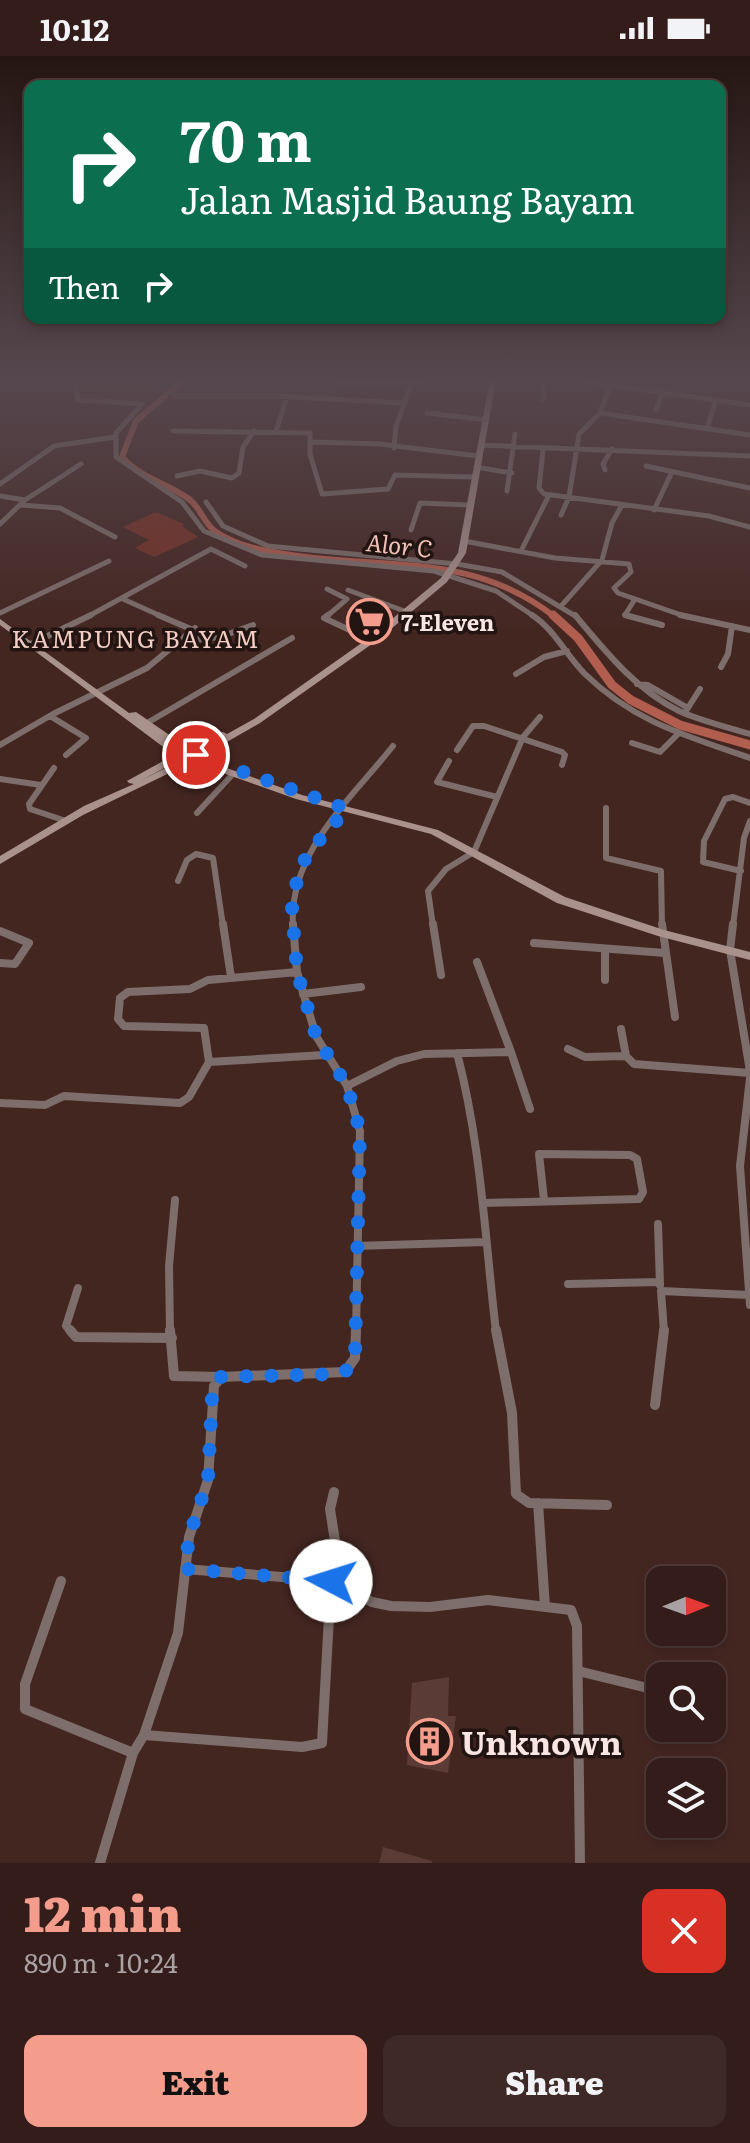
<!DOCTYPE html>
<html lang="en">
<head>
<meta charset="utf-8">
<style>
	:root { --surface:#331c19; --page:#3e2926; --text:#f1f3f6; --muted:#a9a1a2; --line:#4e3a38; --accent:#f49d8d }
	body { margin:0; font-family:Literata,serif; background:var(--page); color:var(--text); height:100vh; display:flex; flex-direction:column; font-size:30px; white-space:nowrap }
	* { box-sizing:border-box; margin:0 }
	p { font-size:26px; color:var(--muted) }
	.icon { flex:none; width:44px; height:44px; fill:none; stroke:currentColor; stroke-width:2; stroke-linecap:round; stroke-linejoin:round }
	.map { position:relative; height:1807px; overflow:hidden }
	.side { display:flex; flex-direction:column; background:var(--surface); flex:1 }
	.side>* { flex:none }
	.top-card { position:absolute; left:24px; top:24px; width:702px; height:244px; border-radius:16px; box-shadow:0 4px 12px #0003,0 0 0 2px var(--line); background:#0b6e4f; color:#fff; overflow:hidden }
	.needle { width:52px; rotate:89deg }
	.fabs { position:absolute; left:646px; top:1510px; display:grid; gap:16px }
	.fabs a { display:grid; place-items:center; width:80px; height:80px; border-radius:16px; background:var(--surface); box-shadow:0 4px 12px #0003,0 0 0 2px var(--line); font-size:40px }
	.pin { position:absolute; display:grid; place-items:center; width:68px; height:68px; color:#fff; margin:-34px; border:4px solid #fff; border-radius:50%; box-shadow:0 2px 8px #0007 }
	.me { position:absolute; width:88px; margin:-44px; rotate:275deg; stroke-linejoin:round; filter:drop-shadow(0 0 6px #0008) }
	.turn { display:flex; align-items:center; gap:28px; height:168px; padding:0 24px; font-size:36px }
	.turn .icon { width:104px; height:104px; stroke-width:2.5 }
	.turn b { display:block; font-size:56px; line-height:68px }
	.then { display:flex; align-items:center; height:76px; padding:0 24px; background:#0003; gap:16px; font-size:30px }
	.round { display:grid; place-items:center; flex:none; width:84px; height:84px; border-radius:16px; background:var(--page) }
	.headline { display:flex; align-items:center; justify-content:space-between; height:136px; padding:0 24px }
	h1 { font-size:48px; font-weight:800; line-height:60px; color:var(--accent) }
	.action { display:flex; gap:16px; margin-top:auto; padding:16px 24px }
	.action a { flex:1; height:92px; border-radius:16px; background:var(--accent); color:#111; font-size:32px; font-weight:800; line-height:92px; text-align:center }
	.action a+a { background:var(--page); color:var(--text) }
	.status { display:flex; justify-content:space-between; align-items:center; height:56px; padding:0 40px; background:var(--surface); direction:ltr }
	.status svg { height:22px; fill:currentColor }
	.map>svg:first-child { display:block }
	.built { fill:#512d26 }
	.green { fill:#773024 }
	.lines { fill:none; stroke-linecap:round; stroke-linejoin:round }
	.canal-far1 { stroke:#b15e4f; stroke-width:6 }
	.canal { stroke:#b15e4f; stroke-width:9 }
	.building { fill:#5a3b35 }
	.minor-far3 { stroke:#7d6e6b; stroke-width:5 }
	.minor-far2 { stroke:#7d6e6b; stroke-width:6 }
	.minor-far1 { stroke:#7d6e6b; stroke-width:8 }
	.minor { stroke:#7d6e6b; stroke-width:10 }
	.secondary { fill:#a9918c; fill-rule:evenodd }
	.route { stroke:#1a73e8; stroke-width:14; stroke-dasharray:0 25.2 }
	.labels { text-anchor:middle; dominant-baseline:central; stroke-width:7; stroke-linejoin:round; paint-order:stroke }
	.far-poi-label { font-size:22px; font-weight:bold; fill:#f9e5e1; stroke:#211411; text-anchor:start }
	.far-water-label { font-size:24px; font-style:italic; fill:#f2c2b8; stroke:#211411 }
	.far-neighbourhood-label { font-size:24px; letter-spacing:2px; fill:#f3ccc4; stroke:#211411 }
	.near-poi-label { font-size:32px; font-weight:bold; fill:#f9e5e1; stroke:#211411; text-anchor:start }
</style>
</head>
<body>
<div class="status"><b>10:12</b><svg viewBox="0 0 49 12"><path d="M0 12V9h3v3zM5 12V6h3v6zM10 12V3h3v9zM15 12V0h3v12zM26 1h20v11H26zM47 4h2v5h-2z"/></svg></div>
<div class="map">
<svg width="750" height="1807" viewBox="0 0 750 1807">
	<rect width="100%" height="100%" fill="#442621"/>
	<path class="built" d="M77 323H174L144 345 81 344Z"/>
	<path class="green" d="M156 456 184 468 182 470 198 481 154 501 135 492 149 484 123 471Z"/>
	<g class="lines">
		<path class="canal-far1" d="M185 323 136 365 122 401C140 422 167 427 189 443 201 452 204 468 216 476 240 492 270 496 298 500 392 513 475 498 555 561"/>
		<path class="canal" d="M553 559 578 582 612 629 631 644 680 669 750 689"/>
	</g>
	<path class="building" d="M449 1621 448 1660H456L448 1717 407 1709 412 1627Z
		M383 1791 432 1805V1807H379Z"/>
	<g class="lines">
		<path class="minor-far3" d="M74 323 78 344 142 348
			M236 323 242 326
			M568 323 750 349
			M338 327 554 323
			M174 340H273L402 347
			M543 343 544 324
			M142 348 116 377V401L182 446 204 475 262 499 434 515 496 535 535 561
			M656 354 663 336
			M427 357 487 364
			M600 357 750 379
			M707 373 716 343
			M173 375 310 377V398L322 438 388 433 395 419 473 421
			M276 375 287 341
			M312 386 382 388
			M379 388 478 400
			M480 389 750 400
			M394 392 396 370 413 324
			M543 394 539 432 544 438 709 460 750 471
			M646 410 750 432
			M476 411 512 417
			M605 414 603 408 612 393
			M177 420 200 415 232 422 239 417 243 391 254 375
			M0 428 54 390 115 381
			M507 435 515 378
			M0 440 25 444
			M206 446 223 470 268 490 457 508 502 516 577 561
			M21 449 60 452 115 481
			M654 454 671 418
			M561 459 569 441 579 378 600 357 610 329
			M0 468 25 444 81 408
			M411 474 420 447 469 449
			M464 485 555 502 629 508 631 516 614 532 618 537 687 561
			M521 495 549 439
			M348 534 407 556
			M123 543 163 561
			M562 549 602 504 612 467 622 449
			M0 557 109 505
			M87 561 211 493 245 510
			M326 561 347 543 327 533
			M631 561 625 559 635 543"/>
		<path class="minor-far2" d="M158 559 212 582
			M328 559 324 562 371 584
			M532 559C555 574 566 599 585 618 634 666 687 680 750 702
			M575 559C606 596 635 633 679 655 701 665 727 671 750 678
			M625 559 662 569
			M680 559 750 574
			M185 585 220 581 253 569
			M31 588 91 559
			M721 611 728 598 732 570
			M516 618 544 601 567 595
			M637 628 648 629 688 652
			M686 655 700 633
			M50 660 86 682 66 699
			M147 667 292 582
			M632 687 660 696 678 678
			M0 689 53 658 147 612 195 572
			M457 694 473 670H484L562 696 565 699 562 709
			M449 705 437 726 497 741
			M54 712 29 748 30 753 66 765
			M0 723 41 729
			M606 752V802L661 815 662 870
			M197 757 231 720
			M741 815 703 806 704 785 725 743 733 741 750 747
			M178 825 187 804 196 798 213 802 223 870
			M293 870C288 797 351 743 393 690
			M433 870 428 835 446 813 474 796 523 681 540 661
			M733 870 744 782 750 765"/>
		<path class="minor-far1" d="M223 868 231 921
			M293 868 297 916 316 980 347 1030 360 1075 356 1276
			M433 868 441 919
			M662 868 675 961
			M733 868 730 894 750 1015
			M0 875 29 887 15 908 0 907
			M534 887 665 897
			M605 893V924
			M297 916 208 924 190 933 128 936 120 942 118 963 124 970 204 972 209 1006 324 999
			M303 938 361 931
			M621 973 626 1000 634 1008 750 1017
			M568 993 585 1001 626 1000
			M511 996 530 1053
			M457 997C481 1088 485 1182 496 1276
			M750 1022 740 1110 750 1249
			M347 1030 397 1005 424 998 511 996 477 906
			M0 1047 45 1049 64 1040 180 1047 189 1041 209 1006
			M484 1147 639 1143 643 1136 637 1103 630 1099 539 1098 544 1144
			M658 1168 660 1229
			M356 1190 485 1186
			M568 1228 660 1226
			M71 1276 66 1270 78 1232
			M170 1276 169 1210 175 1144
			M664 1276 661 1235 749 1239"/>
		<path class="minor" d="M70 1274 76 1281 172 1282
			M170 1274 174 1320 221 1321
			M496 1274 512 1357 516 1438 529 1447 607 1449
			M655 1349 664 1274
			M538 1447 545 1551
			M185 1513 331 1525 372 1546 391 1550 430 1551 488 1544 571 1554 577 1570 580 1807
			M61 1525 25 1628V1653L133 1697
			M578 1615 660 1635
			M144 1679 302 1691 322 1687 331 1525 337 1498 330 1453 334 1436
			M100 1807 133 1697 144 1679 178 1577 189 1481 208 1424 214 1330 221 1321 345 1316 355 1302 356 1274"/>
		<path class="secondary" d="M490 323H496L466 497 447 526 379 583 260 667 199 702 302 739 438 774 565 841 664 874 750 896V904L658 880 557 847 431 778 296 743 192 706 83 759 0 808V800L84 750 134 728 129 727 127 725 174 699 0 569V563L129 657 136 656 168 678 188 685 223 676 227 678 254 663 373 579 441 522 458 497ZM219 683 190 699 188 698 187 695H181L166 684 188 691ZM181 703H183L140 725Z"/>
	</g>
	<linearGradient id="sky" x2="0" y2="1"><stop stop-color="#251512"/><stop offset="0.56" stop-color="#56474e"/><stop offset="1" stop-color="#56474e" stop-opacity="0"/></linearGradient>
	<rect width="750" height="576" fill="url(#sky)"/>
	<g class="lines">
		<path class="route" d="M196 699 347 753 308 797 298 818 292 853 297 916 316 980 347 1030 360 1075 355 1302 345 1316 337 1318 221 1321 214 1330 212 1342 208 1424 189 1481 185 1513 331 1525"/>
	</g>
	<defs>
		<symbol id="supermarket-ring" viewBox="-11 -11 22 22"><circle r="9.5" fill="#211411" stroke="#f49d8d" stroke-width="1.5"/><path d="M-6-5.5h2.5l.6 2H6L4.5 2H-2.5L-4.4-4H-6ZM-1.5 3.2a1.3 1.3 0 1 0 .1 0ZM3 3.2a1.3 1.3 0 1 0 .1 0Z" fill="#f49d8d"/></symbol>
		<symbol id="building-ring" viewBox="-11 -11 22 22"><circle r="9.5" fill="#211411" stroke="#f49d8d" stroke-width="1.5"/><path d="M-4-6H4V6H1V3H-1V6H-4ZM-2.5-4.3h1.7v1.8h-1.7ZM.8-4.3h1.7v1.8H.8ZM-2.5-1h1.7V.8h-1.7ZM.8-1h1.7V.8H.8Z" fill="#f49d8d"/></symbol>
	</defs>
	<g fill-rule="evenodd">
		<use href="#supermarket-ring" x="344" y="540" width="51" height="51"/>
		<use href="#building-ring" x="404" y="1660" width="51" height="51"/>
	</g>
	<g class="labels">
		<g class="far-poi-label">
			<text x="401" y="565">7-Eleven</text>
		</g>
		<g class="far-water-label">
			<text transform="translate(399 488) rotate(6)">Alor C</text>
		</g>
		<g class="far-neighbourhood-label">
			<text x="136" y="581">KAMPUNG BAYAM</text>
		</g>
		<g class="near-poi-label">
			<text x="461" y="1685">Unknown</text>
		</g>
	</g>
</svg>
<div class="fabs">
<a><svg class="needle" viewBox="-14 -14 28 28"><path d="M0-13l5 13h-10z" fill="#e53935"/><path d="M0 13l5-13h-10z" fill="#a9a1a2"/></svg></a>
<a><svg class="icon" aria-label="search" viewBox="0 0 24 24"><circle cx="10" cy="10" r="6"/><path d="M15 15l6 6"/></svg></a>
<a><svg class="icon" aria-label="layers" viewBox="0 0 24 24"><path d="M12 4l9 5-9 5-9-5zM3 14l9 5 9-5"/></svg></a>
</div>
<div class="pin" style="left:196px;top:699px;background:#d93025"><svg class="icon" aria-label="arrive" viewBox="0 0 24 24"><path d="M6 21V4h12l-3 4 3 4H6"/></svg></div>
<svg class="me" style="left:331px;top:1525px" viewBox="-20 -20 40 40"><circle r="19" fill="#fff"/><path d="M0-13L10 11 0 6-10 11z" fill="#1a73e8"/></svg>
<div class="top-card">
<div class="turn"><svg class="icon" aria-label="right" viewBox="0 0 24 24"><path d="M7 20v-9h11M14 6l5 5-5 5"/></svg><div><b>70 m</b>Jalan Masjid Baung Bayam</div></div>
<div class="then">Then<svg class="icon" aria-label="right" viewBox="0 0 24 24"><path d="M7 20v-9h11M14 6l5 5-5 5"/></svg></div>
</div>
</div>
<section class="side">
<div class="headline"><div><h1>12 min</h1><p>890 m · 10:24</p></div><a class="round" style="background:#d93025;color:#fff"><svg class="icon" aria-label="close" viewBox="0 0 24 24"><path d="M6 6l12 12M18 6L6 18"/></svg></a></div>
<div class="action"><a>Exit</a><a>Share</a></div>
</section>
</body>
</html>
